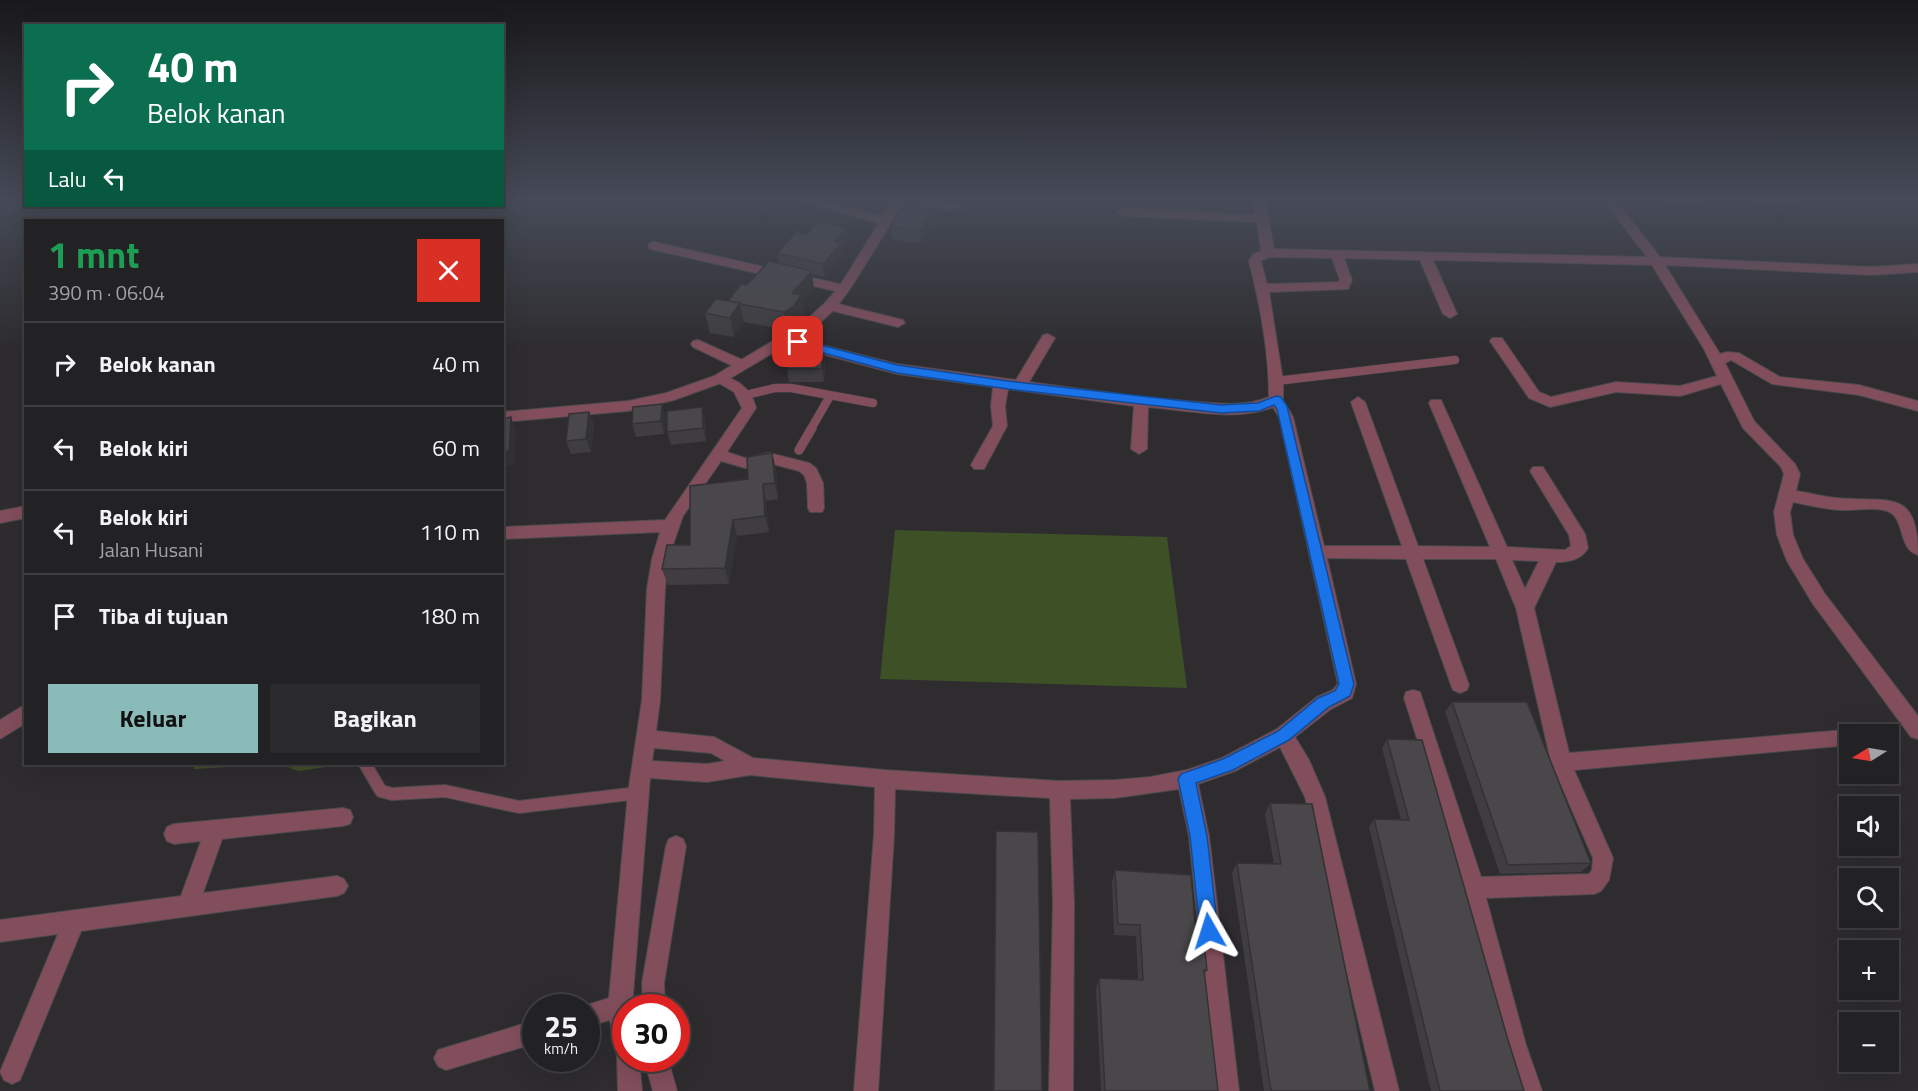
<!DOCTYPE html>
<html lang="id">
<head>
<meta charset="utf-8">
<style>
	:root { --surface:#222123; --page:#2a292b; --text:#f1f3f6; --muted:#a2a3a6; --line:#3f3e41; --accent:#8bbbb9 }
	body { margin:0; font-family:"Titillium Web",sans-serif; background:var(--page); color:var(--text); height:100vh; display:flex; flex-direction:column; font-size:22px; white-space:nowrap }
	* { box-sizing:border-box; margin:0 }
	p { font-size:20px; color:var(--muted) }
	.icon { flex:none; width:33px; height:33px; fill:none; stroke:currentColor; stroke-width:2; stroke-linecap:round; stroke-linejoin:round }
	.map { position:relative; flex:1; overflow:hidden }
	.side { position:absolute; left:24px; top:219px; width:480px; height:546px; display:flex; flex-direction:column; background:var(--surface); border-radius:0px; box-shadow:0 6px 24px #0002,0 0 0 2px var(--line) }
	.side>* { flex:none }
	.top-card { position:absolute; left:24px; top:24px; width:480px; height:183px; border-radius:0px; box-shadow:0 6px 24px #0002,0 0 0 2px var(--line); background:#0b6e4f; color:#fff; overflow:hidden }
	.needle { width:39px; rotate:259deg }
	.tools { position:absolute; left:1839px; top:724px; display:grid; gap:12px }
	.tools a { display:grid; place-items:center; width:60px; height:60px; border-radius:0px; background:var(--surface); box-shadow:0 6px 24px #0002,0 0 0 2px var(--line); font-size:30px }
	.speed { position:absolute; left:522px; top:994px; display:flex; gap:12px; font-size:30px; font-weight:700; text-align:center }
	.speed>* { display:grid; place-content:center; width:78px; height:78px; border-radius:50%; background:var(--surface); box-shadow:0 6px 24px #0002,0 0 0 2px var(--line); line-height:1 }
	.speed small { font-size:15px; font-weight:400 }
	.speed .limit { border:9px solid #d22; background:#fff; color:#111 }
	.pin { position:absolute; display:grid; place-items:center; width:51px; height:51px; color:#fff; margin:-26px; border-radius:12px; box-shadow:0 3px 9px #0006 }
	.me { position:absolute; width:66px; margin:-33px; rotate:354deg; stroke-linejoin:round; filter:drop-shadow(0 0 4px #0008) }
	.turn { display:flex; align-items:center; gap:21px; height:126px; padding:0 24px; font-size:27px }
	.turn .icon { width:78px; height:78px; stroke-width:2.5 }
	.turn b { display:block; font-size:42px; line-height:51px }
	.then { display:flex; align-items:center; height:57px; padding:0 24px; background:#0003; gap:12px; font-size:22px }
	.round { display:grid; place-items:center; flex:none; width:63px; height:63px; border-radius:0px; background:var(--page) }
	.headline { display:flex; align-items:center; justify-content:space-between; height:102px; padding:0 24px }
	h1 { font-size:36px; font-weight:700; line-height:45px; color:#1e9e55 }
	.cta { display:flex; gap:12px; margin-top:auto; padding:12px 24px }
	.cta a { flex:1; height:69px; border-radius:0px; background:var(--accent); color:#111; font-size:24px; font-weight:700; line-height:69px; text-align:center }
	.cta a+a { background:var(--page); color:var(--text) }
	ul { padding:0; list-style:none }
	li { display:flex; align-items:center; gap:18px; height:84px; padding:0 24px; border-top:2px solid var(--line) }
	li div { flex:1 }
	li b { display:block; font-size:22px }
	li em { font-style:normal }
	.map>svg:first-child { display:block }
	.green { fill:#3d5026 }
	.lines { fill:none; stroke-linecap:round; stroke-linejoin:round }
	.service-far2-casing { stroke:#4c4a4c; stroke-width:9 }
	.service-far1-casing { stroke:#4c4a4c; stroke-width:10 }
	.service-casing { stroke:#4c4a4c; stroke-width:14 }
	.minor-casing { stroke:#4c4a4c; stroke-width:2 }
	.tertiary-casing { stroke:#4c4a4c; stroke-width:2 }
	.service-far2 { stroke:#824e5c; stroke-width:8 }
	.service-far1 { stroke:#824e5c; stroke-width:9 }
	.service { stroke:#824e5c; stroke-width:12 }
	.minor { fill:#824e5c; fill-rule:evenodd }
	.tertiary { fill:#824e5c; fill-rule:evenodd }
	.wall { fill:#3f3d40 }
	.shaded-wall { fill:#333234 }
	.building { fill:#49474a; stroke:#333234; stroke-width:1.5 }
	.route { fill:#1a73e8; stroke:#114b97; stroke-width:1.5 }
</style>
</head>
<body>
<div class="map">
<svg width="1918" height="1091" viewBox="0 0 1918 1091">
	<rect width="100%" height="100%" fill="#2e2c2f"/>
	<path class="green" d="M895 530 1167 537 1187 688 880 679Z
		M195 764H348L298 771 280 764 194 769Z"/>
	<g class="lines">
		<defs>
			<path id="service-far2" d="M1276 381 1455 360
				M746 395 775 388H791L873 403
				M811 429 830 396"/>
			<path id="service-far1" d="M799 450 812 428"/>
			<path id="service" d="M365 764 381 791 392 794 445 791 519 807 638 793"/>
			<path id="minor" d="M797 199H815L889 218 891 221 885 225 799 201Z
				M893 199C908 198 949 198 961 207L955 211 899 203Z
				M1253 199H1265L1274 249 1647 257 1603 199H1615L1660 257 1871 267 1918 264V272L1871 275 1665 265 1720 354 1727 352 1739 353 1780 377 1859 385 1918 401V411L1859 395 1772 384 1731 360 1725 363 1754 421 1795 464 1800 474 1796 491C1810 493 1824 497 1837 498 1888 503 1918 487 1918 555 1897 549 1906 517 1887 511 1874 506 1854 511 1840 510 1824 509 1808 505 1793 502L1790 512 1793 535 1803 559 1825 594 1918 716V739L1911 737 1813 604 1787 561 1777 535 1774 512 1784 474 1781 467 1743 428 1721 384 1680 396 1616 392 1550 407 1529 398 1490 341 1492 338H1502L1539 392 1551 397 1616 382 1680 386 1717 376 1704 349 1652 265 1433 260 1457 314 1450 318 1443 314 1420 260 1344 258 1352 280 1348 289 1269 292 1283 381V400L1293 417 1324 546H1402L1351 402 1358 397 1365 402 1418 546 1490 547 1429 403 1431 400H1441L1507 547 1565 550 1571 546 1569 535 1530 471 1533 467H1543L1585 534 1588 548C1581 560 1569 562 1556 562L1534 608 1569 753 1845 730 1853 735H1850V745L1574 770 1613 858 1609 880 1601 891 1594 894 1486 898 1526 1045 1542 1091H1518L1502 1045 1454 854 1404 698 1406 692 1413 690 1420 692 1422 698 1481 877 1589 874 1592 870 1593 858 1551 762 1516 608 1496 559H1423L1469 685 1467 690 1460 693 1453 690 1451 685 1406 559 1327 558 1356 684 1352 698 1331 709 1295 737 1309 760 1325 797 1399 1091H1375L1305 797 1280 747 1235 771 1198 784 1209 836 1239 1091H1215L1189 836 1179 789 1115 798 1070 799 1074 903 1073 1091H1049L1053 903 1050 798 895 789 894 835 878 1091H854L874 835 875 787 750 775 707 782 650 778 632 1008H626V1059H639L642 1091H618L617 1056 610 1020 586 1027V1008H578L609 998 628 793 642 700 647 589 652 559 660 532 502 539V527L665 520 742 408 734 392 712 379 719 374C738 380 751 388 756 408L727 452 745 458 769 453 809 463 816 468 823 483 824 508 822 512H810L808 508 807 483 804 475 799 471 769 463 745 468 721 461 683 516 668 559 665 589 660 700 656 731 714 737 753 758 885 770 1059 781 1115 780 1150 777 1187 770 1222 758 1277 729 1317 697 1333 690 1338 684 1279 417 1273 407C1236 422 1187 410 1148 407L1147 449 1139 454 1131 449 1134 406 1008 389 1005 406 1007 426 984 469H974L971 465 993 426 991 406 993 387 897 374 781 343 779 340 786 336 897 364 1016 380 1043 335 1048 334 1055 338 1029 382C1082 389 1134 397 1186 401 1214 403 1243 408 1269 397 1269 353 1260 304 1249 261L1253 254 1261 251 1257 222 1123 216 1117 212 1123 208 1256 215ZM1269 257 1332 258 1340 280 1338 282 1267 284 1261 261ZM1512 560 1539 561 1525 589ZM654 748 711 753 725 761 707 764 652 761Z
				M1665 199H1804L1798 203 1718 206 1671 203Z
				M654 242 844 285 850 289 844 293 650 249 648 246 650 243Z
				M830 302 903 320 905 323 898 327 825 309 823 306 825 303Z
				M698 340 747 362 749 365 747 368H737L693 347 691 344 693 341Z
				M26 506V518L0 523V511Z
				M343 808 350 810 353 817 350 824 343 826 222 839 203 893 337 876 344 879 348 886 344 893 337 896 81 931 20 1080 12 1084 4 1080 0 1072 58 934 0 942V920L181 896 201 841 174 844 167 841 164 834 167 827 174 824Z
				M676 836 683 839 686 846 664 983 665 1008H643L642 983 666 846 669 839Z
				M536 1020V1043L446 1070 438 1066 434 1058 438 1050Z
				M644 1059H668L677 1091H653Z"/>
			<path id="tertiary" d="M894 199H906L850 289 835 309 813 329 724 382 674 400 628 411 502 422V412L628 401 666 393 714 376 803 323 825 303 839 287Z
				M26 704V723L0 739V720Z"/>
		</defs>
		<use href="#service-far2" class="service-far2-casing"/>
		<use href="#service-far1" class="service-far1-casing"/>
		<use href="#service" class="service-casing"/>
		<use href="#minor" class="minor-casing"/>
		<use href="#tertiary" class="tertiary-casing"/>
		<use href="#service-far2" class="service-far2"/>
		<use href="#service-far1" class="service-far1"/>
		<use href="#service" class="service"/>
		<use href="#minor" class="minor"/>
		<use href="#tertiary" class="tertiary"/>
	</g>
	<path class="wall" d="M933 224 921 244 892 239 891 226Z
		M846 228 847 241 841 248 842 256 824 277 812 274 814 289 802 302 804 312 796 325 787 330 744 322 734 337 710 333 705 313 728 301 747 285 779 264 778 253 807 235Z
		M823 344 825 357 824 382H789L787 369Z
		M702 407 705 420 706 441 671 445 667 432Z
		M589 412 594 425 591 452 571 454 566 441Z
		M666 417 664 434 636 437 632 424Z
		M772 453 776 470 778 499 766 501 769 532 737 536 729 584 668 585 662 569 690 545 748 479Z
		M1452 702 1591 863 1581 872 1500 874 1445 712Z
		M1387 739 1508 1040 1524 1091H1431L1369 827 1374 819 1401 820 1382 748Z
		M1270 803 1370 1091H1264L1232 873 1237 863 1274 864 1265 814Z
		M996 831 1042 1091H993Z
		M1115 870 1196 934 1207 970 1204 975 1218 1091H1101L1096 989 1099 978 1138 980 1136 936 1114 935 1112 882Z"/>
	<path class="shaded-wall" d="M932 211 933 224 921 244 920 231Z
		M846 228 847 241 841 248 842 256 824 277 823 264 835 242Z
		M812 271 814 289 802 302 804 312 796 325 787 330 784 312 792 293Z
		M740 303 744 323 734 337 730 318Z
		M823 344 825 357 824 382 822 369Z
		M662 404 666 417 664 434 661 421Z
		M702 407 705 420 706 441 703 428Z
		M589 412 594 425 591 452 586 439Z
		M511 417 516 431 515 465 502 467V452Z
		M772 453 776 470 778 499 775 483Z
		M763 484 766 501 769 532 765 516Z
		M733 520 737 536 729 584 725 568Z"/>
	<path class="building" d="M904 206 932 211 920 231 891 226Z
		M818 222 846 228 835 242 841 243 823 264 778 253 796 232 807 235Z
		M769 261 812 271 792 293 801 295 793 307 784 312 740 304V303L728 301 741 284 747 285Z
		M716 299 740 303 730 318 705 313Z
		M823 344 822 369H787L789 345Z
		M662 404 661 421 632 424 633 407Z
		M702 407 703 428 667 432V411Z
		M589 412 586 439 566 441 569 414Z
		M511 417 509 451 502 452V419Z
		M772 453 775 483 763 484 765 516 733 520 725 568 662 569 667 545H690V486L748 479 747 457Z
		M1452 702H1527L1591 863 1508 865Z
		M1387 739 1422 740 1508 1040 1524 1091H1440L1374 819 1409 820Z
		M1270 803 1312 804 1370 1091H1271L1237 863 1281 864Z
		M996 831 1038 832 1042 1091H994Z
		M1115 870 1191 875 1196 934H1203L1207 970H1204L1218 1091H1105L1099 978 1143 980 1140 925 1118 924Z"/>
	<linearGradient id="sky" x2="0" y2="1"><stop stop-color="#19181a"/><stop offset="0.57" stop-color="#464b58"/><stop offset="1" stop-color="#464b58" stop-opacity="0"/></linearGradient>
	<rect width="1918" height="351" fill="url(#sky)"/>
	<path class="route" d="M798 339 897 365 1008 381 1221 405 1258 403 1276 396 1281 397 1287 406 1354 684 1350 696 1329 707 1289 740 1233 770 1196 783 1207 836 1218 931 1215 937 1209 940 1203 937 1200 931 1190 836 1178 779 1181 774 1223 759 1278 731 1318 698 1335 691 1339 684 1277 409 1274 405 1259 411 1221 413 1008 389 897 373 794 345V340Z"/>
</svg>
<div class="tools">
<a><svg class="needle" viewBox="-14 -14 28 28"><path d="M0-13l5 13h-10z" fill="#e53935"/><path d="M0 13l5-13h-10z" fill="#a2a3a6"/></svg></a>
<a><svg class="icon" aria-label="sound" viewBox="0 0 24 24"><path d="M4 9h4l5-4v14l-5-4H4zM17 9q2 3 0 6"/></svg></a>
<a><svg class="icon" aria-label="search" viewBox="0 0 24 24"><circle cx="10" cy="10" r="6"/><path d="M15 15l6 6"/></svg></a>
<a>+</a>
<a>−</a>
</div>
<div class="speed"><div>25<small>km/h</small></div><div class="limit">30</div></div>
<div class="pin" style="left:798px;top:342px;background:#d93025"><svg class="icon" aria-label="arrive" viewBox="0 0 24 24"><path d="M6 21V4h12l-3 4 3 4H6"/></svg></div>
<svg class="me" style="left:1209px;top:931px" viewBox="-20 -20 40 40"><path d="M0-17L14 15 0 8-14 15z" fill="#1a73e8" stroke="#fff" stroke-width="4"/></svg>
<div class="top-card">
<div class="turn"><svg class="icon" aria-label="right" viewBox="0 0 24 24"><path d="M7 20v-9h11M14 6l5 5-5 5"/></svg><div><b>40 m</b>Belok kanan</div></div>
<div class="then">Lalu<svg class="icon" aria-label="left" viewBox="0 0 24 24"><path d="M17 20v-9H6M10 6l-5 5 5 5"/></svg></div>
</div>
<section class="side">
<div class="headline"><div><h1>1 mnt</h1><p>390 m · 06:04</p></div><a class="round" style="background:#d93025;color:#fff"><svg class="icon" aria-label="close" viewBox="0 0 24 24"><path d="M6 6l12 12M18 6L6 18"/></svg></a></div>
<ul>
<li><svg class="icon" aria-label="right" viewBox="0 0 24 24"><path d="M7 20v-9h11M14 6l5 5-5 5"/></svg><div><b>Belok kanan</b></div><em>40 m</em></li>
<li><svg class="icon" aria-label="left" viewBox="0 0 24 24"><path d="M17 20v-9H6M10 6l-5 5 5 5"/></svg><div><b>Belok kiri</b></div><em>60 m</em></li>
<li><svg class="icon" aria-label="left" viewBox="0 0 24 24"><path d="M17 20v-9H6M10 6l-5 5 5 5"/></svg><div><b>Belok kiri</b><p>Jalan Husani</p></div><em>110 m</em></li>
<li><svg class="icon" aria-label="arrive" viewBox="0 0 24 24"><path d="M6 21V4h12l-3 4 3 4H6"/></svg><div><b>Tiba di tujuan</b></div><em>180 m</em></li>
</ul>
<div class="cta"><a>Keluar</a><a>Bagikan</a></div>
</section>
</div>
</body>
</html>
